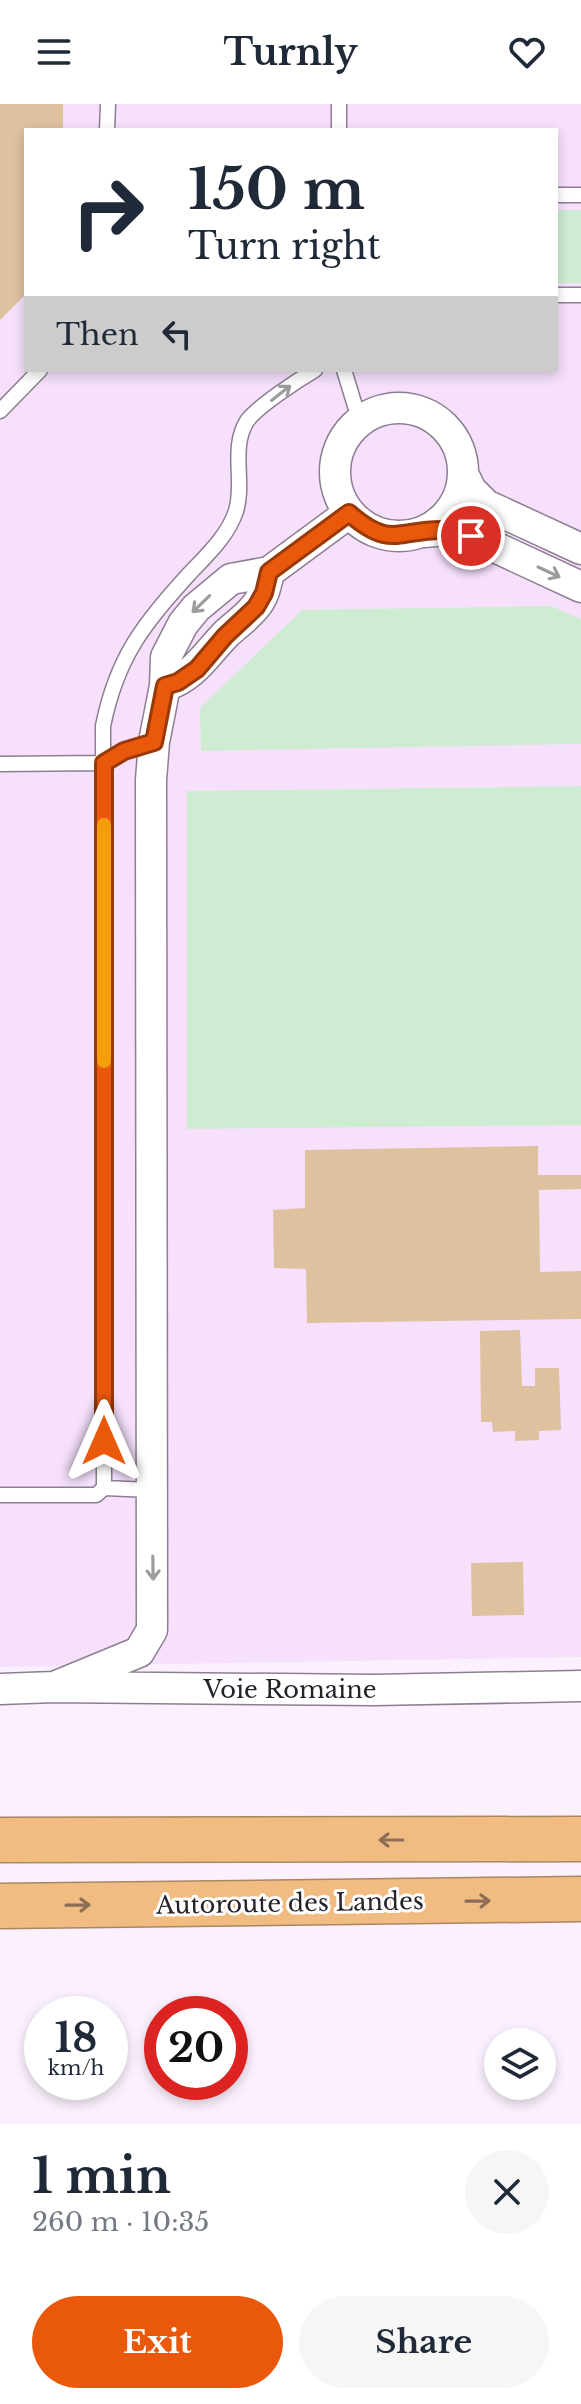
<!DOCTYPE html>
<html lang="en">
<head>
<meta charset="utf-8">
<style>
	:root { --surface:#fff; --page:#f6f6f7; --text:#1f2937; --muted:#747a83; --accent:#ea580c }
	body { margin:0; font-family:"Libre Baskerville",serif; background:var(--page); color:var(--text); height:100vh; display:flex; flex-direction:column; font-size:30px; white-space:nowrap }
	* { box-sizing:border-box; margin:0 }
	p { font-size:26px; color:var(--muted) }
	.icon { flex:none; width:44px; height:44px; fill:none; stroke:currentColor; stroke-width:2; stroke-linecap:round; stroke-linejoin:round }
	.map { position:relative; height:2020px; overflow:hidden }
	.details { display:flex; flex-direction:column; background:var(--surface); flex:1 }
	.details>* { flex:none }
	.hud { position:absolute; left:24px; top:24px; width:534px; height:244px; border-radius:0px; box-shadow:0 4px 12px #0003; background:#fff; color:var(--text); overflow:hidden }
	.buttons { position:absolute; left:484px; top:1924px; display:grid; gap:16px }
	.buttons a { display:grid; place-items:center; width:72px; height:72px; border-radius:50%; background:var(--surface); box-shadow:0 4px 12px #0003; font-size:40px }
	.speed { position:absolute; left:24px; top:1892px; display:flex; gap:16px; font-size:40px; font-weight:700; text-align:center }
	.speed>* { display:grid; place-content:center; width:104px; height:104px; border-radius:50%; background:var(--surface); box-shadow:0 4px 12px #0003; line-height:1 }
	.speed small { font-size:20px; font-weight:400 }
	.speed .limit { border:12px solid #d22; background:#fff; color:#111 }
	.pin { position:absolute; display:grid; place-items:center; width:68px; height:68px; color:#fff; margin:-34px; border:4px solid #fff; border-radius:50%; box-shadow:0 2px 8px #0007 }
	.me { position:absolute; width:88px; margin:-44px; rotate:0deg; stroke-linejoin:round; filter:drop-shadow(0 0 6px #0008) }
	.turn { display:flex; align-items:center; gap:28px; height:168px; padding:0 32px; font-size:36px }
	.turn .icon { width:104px; height:104px; stroke-width:2.5 }
	.turn b { display:block; font-size:56px; line-height:68px }
	.then { display:flex; align-items:center; height:76px; padding:0 32px; background:#0003; gap:16px; font-size:30px }
	.round { display:grid; place-items:center; flex:none; width:84px; height:84px; border-radius:42px; background:var(--page) }
	.summary { display:flex; align-items:center; justify-content:space-between; height:136px; padding:0 32px }
	h1 { font-size:48px; font-weight:700; line-height:60px }
	.action { display:flex; gap:16px; margin-top:auto; padding:16px 32px }
	.action a { flex:1; height:92px; border-radius:48px; background:var(--accent); color:#fff; font-size:32px; font-weight:700; line-height:92px; text-align:center }
	.action a+a { background:var(--page); color:var(--text) }
	header { display:flex; justify-content:space-between; align-items:center; height:104px; padding:0 32px; background:var(--surface); font-size:36px; font-weight:700 }
	.map>svg:first-child { display:block }
	.built { fill:#f6e0fc; fill-rule:evenodd }
	.green { fill:#ceecd2 }
	.building { fill:#dec2a0 }
	.lines { fill:none; stroke-linecap:round; stroke-linejoin:round }
	.lane-casing { stroke:#8d7e92; stroke-width:17 }
	.street-casing { stroke:#8d7e92; stroke-width:33 }
	.highway-casing { stroke:#aa8663; stroke-width:47 }
	.lane { stroke:#fff; stroke-width:14 }
	.street { stroke:#fff; stroke-width:30 }
	.highway { stroke:#f0bc82; stroke-width:44 }
	.oneway { stroke:#9e9b9f }
	.oneway2 { stroke:#8c6e56 }
	.route-casing { stroke:#983908; stroke-width:20 }
	.route { stroke:#ea580c; stroke-width:14 }
	.slow { stroke:#f59e0b; stroke-width:14 }
	.labels { text-anchor:middle; dominant-baseline:central; stroke-width:6; stroke-linejoin:round; paint-order:stroke }
	.street-label { font-size:24px; fill:#272129; stroke:#fff }
</style>
</head>
<body>
<header><svg class="icon" aria-label="menu" viewBox="0 0 24 24"><path d="M4 6h16M4 12h16M4 18h16"/></svg>Turnly<svg class="icon" aria-label="heart" viewBox="0 0 24 24"><path d="M12 20l-8-8c-3-5 5-10 8-4 3-6 11-1 8 4z"/></svg></header>
<div class="map">
<svg width="581" height="2020" viewBox="0 0 581 2020">
	<rect width="100%" height="100%" fill="#fbf1fe"/>
	<path class="built" d="M0 0H581V682L188 687 187 1024 581 1021V1553L0 1563ZM26 26H556V266H26Z"/>
	<path class="green" d="M556 106H581V179H556Z
		M551 502 581 515V640L201 647 200 604 302 506Z
		M581 682V1021L187 1025V687Z"/>
	<path class="building" d="M0 0H63V26H26V190L0 216Z
		M538 1042V1071H581V1085L539 1086 540 1168 581 1167V1215L307 1219 306 1165 274 1164 273 1106 305 1104V1046Z
		M520 1226 522 1282H535V1264H559L561 1326 539 1327V1336L515 1337V1327L493 1328 492 1318H481L480 1227Z
		M523 1458 524 1511 472 1512 471 1459Z"/>
	<g class="lines">
		<defs>
			<path id="lane" d="M339 0V26
				M107 26 108 0
				M556 91H581
				M556 191H581
				M344 266 355 302 363 314
				M0 307 40 266
				M0 660 104 659 124 647 154 638
				M104 1384 103 622C117 553 143 521 189 470 206 452 228 432 236 407 245 378 230 344 247 317 258 302 298 276 315 266
				M0 1391H96L104 1384 151 1386"/>
			<path id="street" d="M335 368a64 64 0 1 1 128 0a64 64 0 1 1-128 0Z
				M463 370 471 386 486 401 581 445
				M424 428 448 426 471 432 581 483
				M165 582C195 572 206 550 227 529 236 521 247 513 255 503 264 493 266 481 269 468
				M54 1583 139 1548 152 1526 151 676 154 638 165 582 166 553 183 520 196 504 231 475 269 468 349 409
				M0 1585 54 1583 374 1586 581 1582"/>
			<path id="highway" d="M0 1736 581 1735
				M0 1802 581 1795"/>
		</defs>
		<use href="#lane" class="lane-casing"/>
		<use href="#street" class="street-casing"/>
		<use href="#highway" class="highway-casing"/>
		<use href="#lane" class="lane"/>
		<use href="#street" class="street"/>
		<use href="#highway" class="highway"/>
	</g>
	<defs><path id="oneway-shaft" d="M-6 0H5M1.5-3L5.5 0L1.5 3" fill="none" stroke-width="1.6" stroke-linecap="round" stroke-linejoin="round" transform="scale(2)"/></defs>
	<g class="oneway">
		<use href="#oneway-shaft" transform="translate(281 289) rotate(-38)"/>
		<use href="#oneway-shaft" transform="translate(549 468) rotate(25)"/>
		<use href="#oneway-shaft" transform="translate(201 500) rotate(136)"/>
		<use href="#oneway-shaft" transform="translate(153 1464) rotate(89)"/>
	</g>
	<g class="oneway2">
		<use href="#oneway-shaft" transform="translate(391 1736) rotate(180)"/>
		<use href="#oneway-shaft" transform="translate(478 1797) rotate(-1)"/>
		<use href="#oneway-shaft" transform="translate(78 1801) rotate(-1)"/>
	</g>
	<g class="lines">
		<defs>
			<path id="route" d="M104 1337V659L124 647 154 638 165 582 178 578 197 565 225 532 256 503 264 489 269 468 349 409C392 447 400 424 446 426 454 427 463 430 471 432"/>
		</defs>
		<use href="#route" class="route-casing"/>
		<use href="#route" class="route"/>
		<path class="slow" d="M104 721V957"/>
	</g>
	<g class="labels">
		<g class="street-label">
			<text x="290" y="1585">Voie Romaine</text>
			<text transform="translate(290 1799) rotate(-1)">Autoroute des Landes</text>
		</g>
	</g>
</svg>
<div class="buttons">
<a><svg class="icon" aria-label="layers" viewBox="0 0 24 24"><path d="M12 4l9 5-9 5-9-5zM3 14l9 5 9-5"/></svg></a>
</div>
<div class="speed"><div>18<small>km/h</small></div><div class="limit">20</div></div>
<div class="pin" style="left:471px;top:432px;background:#d93025"><svg class="icon" aria-label="arrive" viewBox="0 0 24 24"><path d="M6 21V4h12l-3 4 3 4H6"/></svg></div>
<svg class="me" style="left:104px;top:1337px" viewBox="-20 -20 40 40"><path d="M0-17L14 15 0 8-14 15z" fill="#ea580c" stroke="#fff" stroke-width="4"/></svg>
<div class="hud">
<div class="turn"><svg class="icon" aria-label="right" viewBox="0 0 24 24"><path d="M7 20v-9h11M14 6l5 5-5 5"/></svg><div><b>150 m</b>Turn right</div></div>
<div class="then">Then<svg class="icon" aria-label="left" viewBox="0 0 24 24"><path d="M17 20v-9H6M10 6l-5 5 5 5"/></svg></div>
</div>
</div>
<section class="details">
<div class="summary"><div><h1>1 min</h1><p>260 m · 10:35</p></div><a class="round"><svg class="icon" aria-label="close" viewBox="0 0 24 24"><path d="M6 6l12 12M18 6L6 18"/></svg></a></div>
<div class="action"><a>Exit</a><a>Share</a></div>
</section>
</body>
</html>
